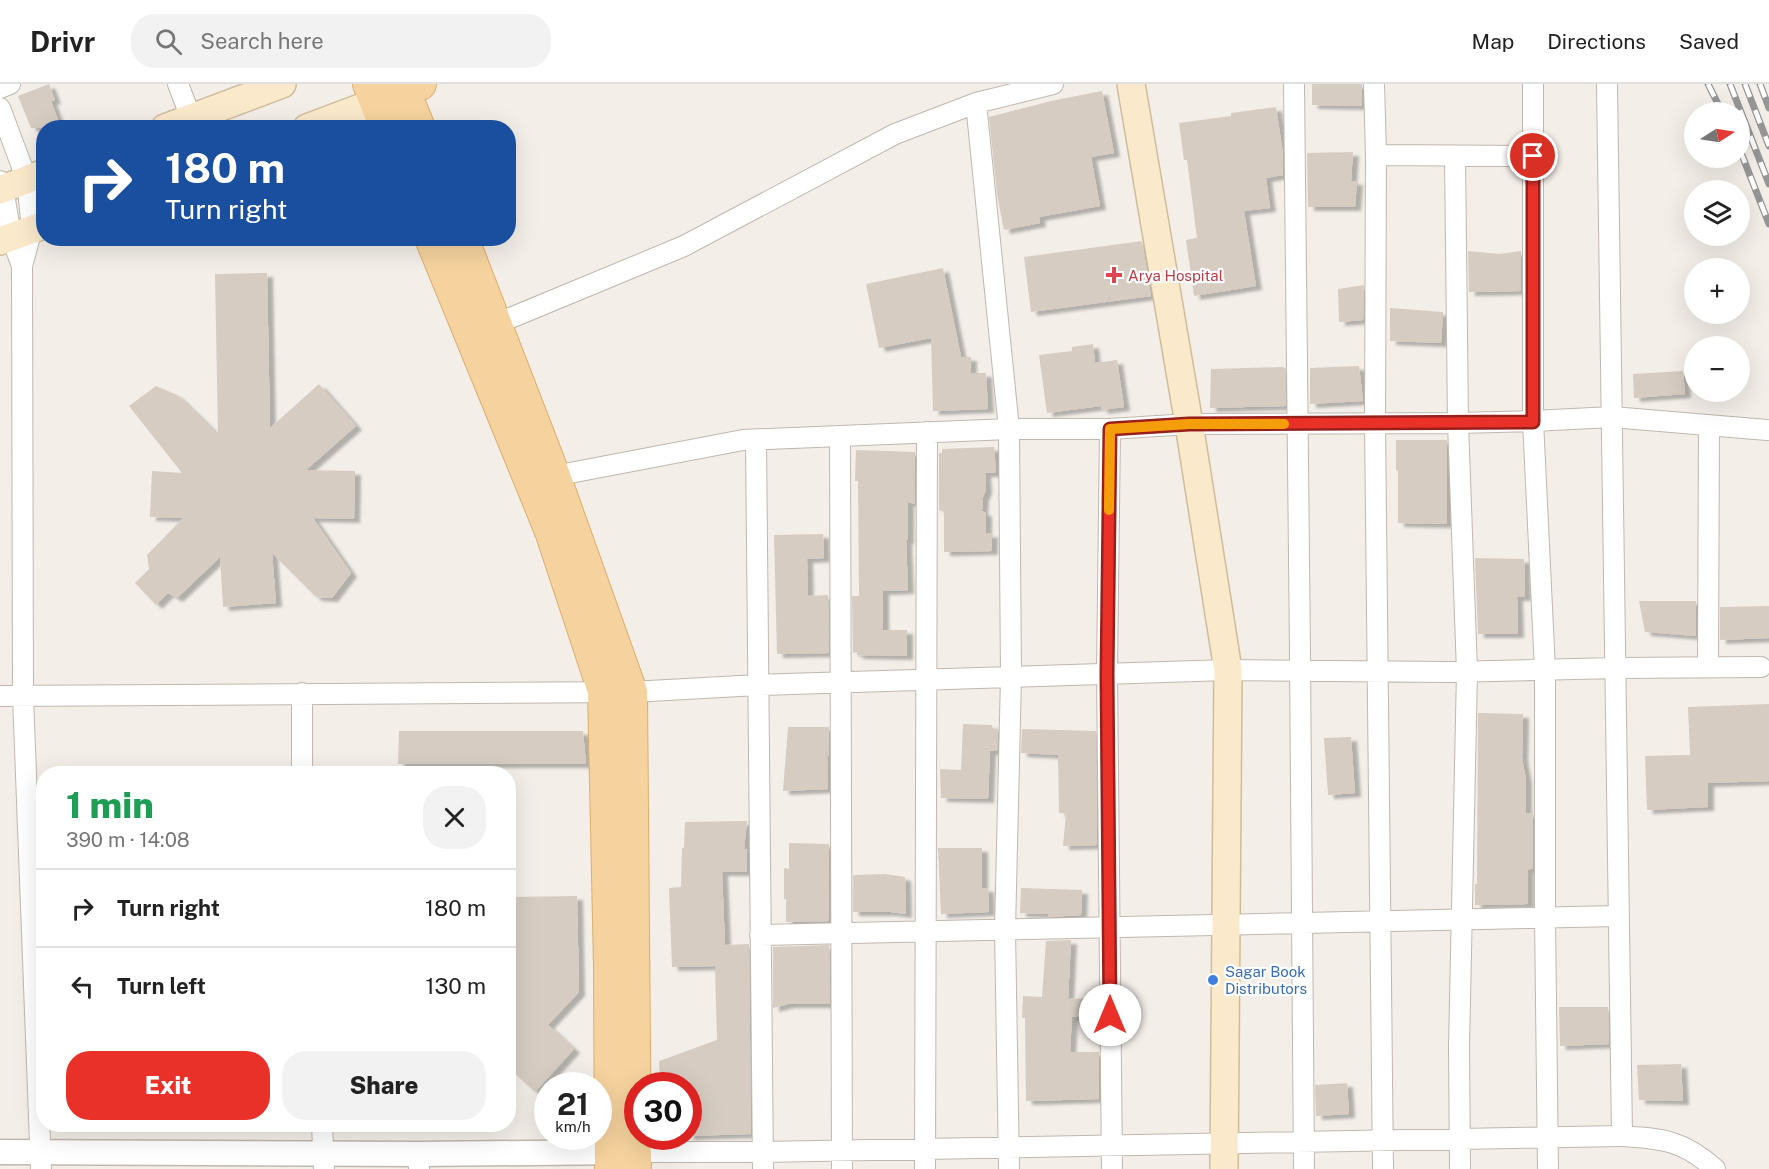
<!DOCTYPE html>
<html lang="en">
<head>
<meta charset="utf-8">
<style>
	:root { --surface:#fff; --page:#f2f2f2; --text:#222; --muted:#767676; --line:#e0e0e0; --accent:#e93129 }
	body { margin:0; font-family:"Public Sans",sans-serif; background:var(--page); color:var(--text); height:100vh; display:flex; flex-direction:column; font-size:22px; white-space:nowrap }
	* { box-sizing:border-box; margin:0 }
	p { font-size:20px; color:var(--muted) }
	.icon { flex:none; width:33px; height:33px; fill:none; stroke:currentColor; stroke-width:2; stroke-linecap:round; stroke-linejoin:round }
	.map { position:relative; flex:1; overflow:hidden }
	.drawer { position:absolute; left:36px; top:682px; width:480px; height:366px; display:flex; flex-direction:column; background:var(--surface); border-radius:24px; box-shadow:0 6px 24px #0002 }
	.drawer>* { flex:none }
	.banner { position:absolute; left:36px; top:36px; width:480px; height:126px; border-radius:24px; box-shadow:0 6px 24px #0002; background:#1a4fa0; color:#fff; overflow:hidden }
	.needle { width:39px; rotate:78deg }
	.buttons { position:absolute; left:1684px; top:18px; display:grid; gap:12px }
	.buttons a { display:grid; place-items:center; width:66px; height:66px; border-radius:50%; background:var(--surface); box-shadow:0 6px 24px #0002; font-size:30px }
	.speed { position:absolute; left:534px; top:988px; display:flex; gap:12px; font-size:30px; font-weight:700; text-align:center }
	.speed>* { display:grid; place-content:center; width:78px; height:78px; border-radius:50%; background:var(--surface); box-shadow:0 6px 24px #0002; line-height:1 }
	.speed small { font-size:15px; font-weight:400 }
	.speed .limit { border:9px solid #d22; background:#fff; color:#111 }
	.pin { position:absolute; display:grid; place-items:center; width:51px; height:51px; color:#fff; margin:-26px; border:3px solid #fff; border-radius:50%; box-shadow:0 2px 6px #0007 }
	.me { position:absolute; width:66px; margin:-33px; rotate:0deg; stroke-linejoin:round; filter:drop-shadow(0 0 4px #0008) }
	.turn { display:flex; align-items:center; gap:21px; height:126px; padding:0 30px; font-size:27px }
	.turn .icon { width:78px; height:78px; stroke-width:2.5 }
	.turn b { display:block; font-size:42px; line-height:51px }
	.round { display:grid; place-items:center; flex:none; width:63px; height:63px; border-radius:24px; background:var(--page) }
	.headline { display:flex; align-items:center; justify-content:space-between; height:102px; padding:0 30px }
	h1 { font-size:36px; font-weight:800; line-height:45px; color:#1e9e55 }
	.button { display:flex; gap:12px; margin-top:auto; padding:12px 30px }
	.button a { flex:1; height:69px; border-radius:24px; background:var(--accent); color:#fff; font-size:24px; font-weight:800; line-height:69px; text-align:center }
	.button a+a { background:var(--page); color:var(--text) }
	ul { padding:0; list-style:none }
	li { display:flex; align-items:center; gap:18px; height:78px; padding:0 30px; border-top:2px solid var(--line) }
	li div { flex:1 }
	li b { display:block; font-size:22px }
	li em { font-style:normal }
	header { display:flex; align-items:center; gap:36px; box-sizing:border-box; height:84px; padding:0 30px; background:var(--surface); border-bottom:2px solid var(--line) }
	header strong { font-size:28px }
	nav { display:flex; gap:33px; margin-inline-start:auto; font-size:21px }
	.search { width:420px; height:54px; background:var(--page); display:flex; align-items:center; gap:15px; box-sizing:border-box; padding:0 21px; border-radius:24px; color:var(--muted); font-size:22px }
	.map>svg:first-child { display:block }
	.building { fill:#d6ccc2; filter:url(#shadow) }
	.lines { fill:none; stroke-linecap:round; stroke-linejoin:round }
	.minor-casing { stroke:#c0b8ae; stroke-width:22 }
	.tertiary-casing { stroke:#c0b8ae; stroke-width:27 }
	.secondary-casing { stroke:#cfbc9b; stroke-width:30 }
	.primary-casing { stroke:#daae6f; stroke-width:34 }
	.minor { stroke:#fff; stroke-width:20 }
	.tertiary { stroke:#fff; stroke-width:24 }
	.secondary { stroke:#fae9cb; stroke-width:27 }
	.primary { stroke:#f6d39e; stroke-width:32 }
	.rail-casing { stroke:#969696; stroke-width:7 }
	.rail { stroke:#fff; stroke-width:4.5; stroke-dasharray:14; stroke-linecap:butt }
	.route-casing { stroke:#97201b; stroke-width:15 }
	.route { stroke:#e93129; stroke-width:10 }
	.slow { stroke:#f59e0b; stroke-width:10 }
	.health-dot { fill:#e0444e; stroke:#fff; stroke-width:2 }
	.shop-dot { fill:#3f7fe0; stroke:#fff; stroke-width:2 }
	.labels { text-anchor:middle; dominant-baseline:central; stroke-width:4.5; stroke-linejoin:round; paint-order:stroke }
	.health-label { font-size:15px; fill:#be3a42; stroke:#fff; text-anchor:start }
	.shop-label { font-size:15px; fill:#366cbe; stroke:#fff; text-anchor:start }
</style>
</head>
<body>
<header>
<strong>Drivr</strong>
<div class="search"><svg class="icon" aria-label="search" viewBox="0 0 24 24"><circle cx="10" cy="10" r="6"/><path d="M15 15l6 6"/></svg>Search here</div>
<nav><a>Map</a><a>Directions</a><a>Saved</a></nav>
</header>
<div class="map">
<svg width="1769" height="1085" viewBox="0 0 1769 1085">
	<defs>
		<filter id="shadow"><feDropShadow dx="6" dy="4" stdDeviation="1.5" flood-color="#0004"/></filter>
	</defs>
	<rect width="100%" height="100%" fill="#f3eee8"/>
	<path class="building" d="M49 0 55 16 51 17 61 44H31L18 12Z
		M1312 0H1362V22L1312 21Z
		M1102 7 1114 69 1091 73 1100 122 1039 133 1040 139 1004 146 997 110 989 33 1051 17Z
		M1276 23 1283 70V91L1266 94 1270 124 1244 127 1256 202 1194 212 1186 156 1197 154 1187 76H1184L1179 39 1231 32V29Z
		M1353 68 1351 97H1357L1355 123H1308L1307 69Z
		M1142 157 1151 212 1031 228 1024 173Z
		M1468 167 1499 170 1521 167V207L1469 208Z
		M943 184 961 273H971V289H986L988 325 933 327 931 254 879 264 866 200Z
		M267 189 270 344 319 300 356 342 306 386 355 387 354 435 313 434 351 489 332 514 316 513 272 469 276 519 223 523 220 473 177 514 168 509 156 521 135 499 149 485 147 471 183 434 150 433 152 387 182 389 129 322 156 302 177 311 218 351 215 190Z
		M1364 201 1363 236 1339 238 1338 205Z
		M1390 224 1443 228 1441 259 1390 257Z
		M1093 260 1095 279 1117 276 1124 323 1102 326 1101 322 1047 329 1039 271 1072 267V263Z
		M1359 282 1363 317 1310 320V284Z
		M1284 283 1286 285V322L1210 324 1211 285Z
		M1683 287 1685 310 1634 314 1633 290Z
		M1396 356H1447V440L1398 439V387L1396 386Z
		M994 363 996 389H985L986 406 983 413 982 427 986 429V450L992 449V467L944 468V428L939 426V369H942V365Z
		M856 366 915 368V420L908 418V456H906L908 506 883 507V546H907V572L857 571V568L853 569 852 512H859L858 397H855Z
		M823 450 824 474 807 475 808 512 828 511 829 569 777 570 774 451Z
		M1475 474 1524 475 1525 513H1517L1518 550H1478Z
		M1639 517H1696V552L1645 548Z
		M1769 522V554L1720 556V523Z
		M1769 620V697L1708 699V723L1647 726 1645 672 1690 671 1688 623Z
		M1478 629 1523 630 1522 674 1526 696V729H1533V784L1528 786V820L1475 821V800H1477Z
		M963 640 992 641V644L998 645 997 667H990L988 715 941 714 940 685 961 686Z
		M788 643H829V672H827L828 705 783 707Z
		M1022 645 1096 647 1097 761 1063 762 1066 729H1059L1058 671 1021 669Z
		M399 647H583L586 680H398Z
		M1351 653 1355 709 1328 711 1324 654Z
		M747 737 744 765H747V788H722L725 861 749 860 751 1050 688 1052V1002H660L659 977 717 956 715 882 672 883 669 804 681 803 682 764H684L685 738Z
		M789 759 829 760V837L786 838V815H784V784L789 785Z
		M938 764H982V804H988L989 828 941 830Z
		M885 790 905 793 906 830 891 828H853V791Z
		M1021 804 1082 806 1081 831 1048 833V830L1020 829Z
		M577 812 579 908 548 941 574 965 535 1008 508 983V813Z
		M1071 856 1068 915 1098 914V932L1072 933 1070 968H1099V1015L1026 1017 1025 934H1022L1023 912 1042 913 1046 857Z
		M829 861 830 920H788L773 924V863Z
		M1559 923H1608L1609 960 1560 962Z
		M1681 980 1683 1017 1639 1016 1637 981Z
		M1347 999 1349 1030 1316 1032 1315 1001Z"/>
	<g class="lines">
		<defs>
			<path id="minor" d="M178 0 191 34
				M1294 0C1300 362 1300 723 1304 1085
				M1374 0 1376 71 1375 340 1383 1085
				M1533 0V337L1545 586V833L1548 1085
				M1607 1 1622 1052
				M0 4 10 0
				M976 19 1009 345 1011 593 1005 846 1009 1085
				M0 24 27 96 32 145 22 182 11 152 3 104 0 97
				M1376 71 1533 72
				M1455 72 1458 339 1467 588 1459 963 1460 1085
				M22 182 23 612 41 1085
				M496 240 684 162 895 50 976 19 1053 0
				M1110 345 1107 589 1112 1085
				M840 352 842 1085
				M756 356 763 1085
				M545 395 554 392 743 356 1009 345H1110L1189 340 1458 339 1533 337 1612 333 1767 346
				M1708 583 1709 341
				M302 609V690
				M0 612 631 608 758 601 1228 586 1448 588 1615 584 1761 583
				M760 851 1618 832
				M322 1041 324 1085
				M635 1068H763L1622 1052C1663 1055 1683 1056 1715 1085
				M418 1070 419 1085
				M925 1085 927 348"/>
			<path id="tertiary" d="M0 1068 418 1070 627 1068"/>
			<path id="secondary" d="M1131 0 1189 340 1228 586 1224 1085
				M165 44 282 0
				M307 44 376 18
				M0 106 44 89
				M0 157 44 141"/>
			<path id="primary" d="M369 0 386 44
				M401 0 419 44
				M376 18 420 0
				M431 154 551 447 604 607 610 882 611 1085
				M462 154 554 392 631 608 635 1085"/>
		</defs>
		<use href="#minor" class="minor-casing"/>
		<use href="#tertiary" class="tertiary-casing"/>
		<use href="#secondary" class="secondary-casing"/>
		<use href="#primary" class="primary-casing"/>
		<use href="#minor" class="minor"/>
		<use href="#tertiary" class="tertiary"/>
		<use href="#secondary" class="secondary"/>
		<use href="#primary" class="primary"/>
		<defs>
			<path id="rail" d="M1708 0 1722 28
				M1730 0 1769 100
				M1745 0 1769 62
				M1760 0 1769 24
				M1740 66 1769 140"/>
		</defs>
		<use href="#rail" class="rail-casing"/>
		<use href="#rail" class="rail"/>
	</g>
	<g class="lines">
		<defs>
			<path id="route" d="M1110 931 1107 590 1110 345 1189 340 1533 338V72"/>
		</defs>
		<use href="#route" class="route-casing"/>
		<use href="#route" class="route"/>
		<path class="slow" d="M1109 426 1110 345 1189 340H1284"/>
	</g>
	<path class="health-dot" d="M1111 182h6v6h6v6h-6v6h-6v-6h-6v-6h6z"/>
	<circle class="shop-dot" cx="1213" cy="896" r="6"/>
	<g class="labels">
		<g class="health-label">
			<text x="1128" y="191">Arya Hospital</text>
		</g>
		<g class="shop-label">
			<text x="1225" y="887">Sagar Book<tspan x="1225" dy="17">Distributors</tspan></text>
		</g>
	</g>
</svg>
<div class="buttons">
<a><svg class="needle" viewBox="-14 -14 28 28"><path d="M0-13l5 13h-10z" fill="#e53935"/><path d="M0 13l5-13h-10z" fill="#767676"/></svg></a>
<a><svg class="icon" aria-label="layers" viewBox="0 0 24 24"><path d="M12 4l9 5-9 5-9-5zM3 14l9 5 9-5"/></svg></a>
<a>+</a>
<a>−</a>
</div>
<div class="speed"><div>21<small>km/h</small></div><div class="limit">30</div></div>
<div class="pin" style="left:1533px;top:72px;background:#d93025"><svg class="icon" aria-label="arrive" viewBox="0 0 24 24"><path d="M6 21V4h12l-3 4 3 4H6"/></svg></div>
<svg class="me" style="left:1110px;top:931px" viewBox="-20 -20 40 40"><circle r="19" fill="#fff"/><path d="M0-13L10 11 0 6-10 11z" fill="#e93129"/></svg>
<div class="banner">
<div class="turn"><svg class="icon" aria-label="right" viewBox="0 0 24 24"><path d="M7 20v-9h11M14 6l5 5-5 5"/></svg><div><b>180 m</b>Turn right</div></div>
</div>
<section class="drawer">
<div class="headline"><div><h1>1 min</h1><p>390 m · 14:08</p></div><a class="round"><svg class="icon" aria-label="close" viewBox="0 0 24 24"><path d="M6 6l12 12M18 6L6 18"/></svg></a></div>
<ul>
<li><svg class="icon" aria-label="right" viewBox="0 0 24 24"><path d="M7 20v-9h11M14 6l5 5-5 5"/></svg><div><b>Turn right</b></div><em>180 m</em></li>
<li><svg class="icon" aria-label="left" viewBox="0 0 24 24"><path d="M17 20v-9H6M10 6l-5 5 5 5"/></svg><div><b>Turn left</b></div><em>130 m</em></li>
</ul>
<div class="button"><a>Exit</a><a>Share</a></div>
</section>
</div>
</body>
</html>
